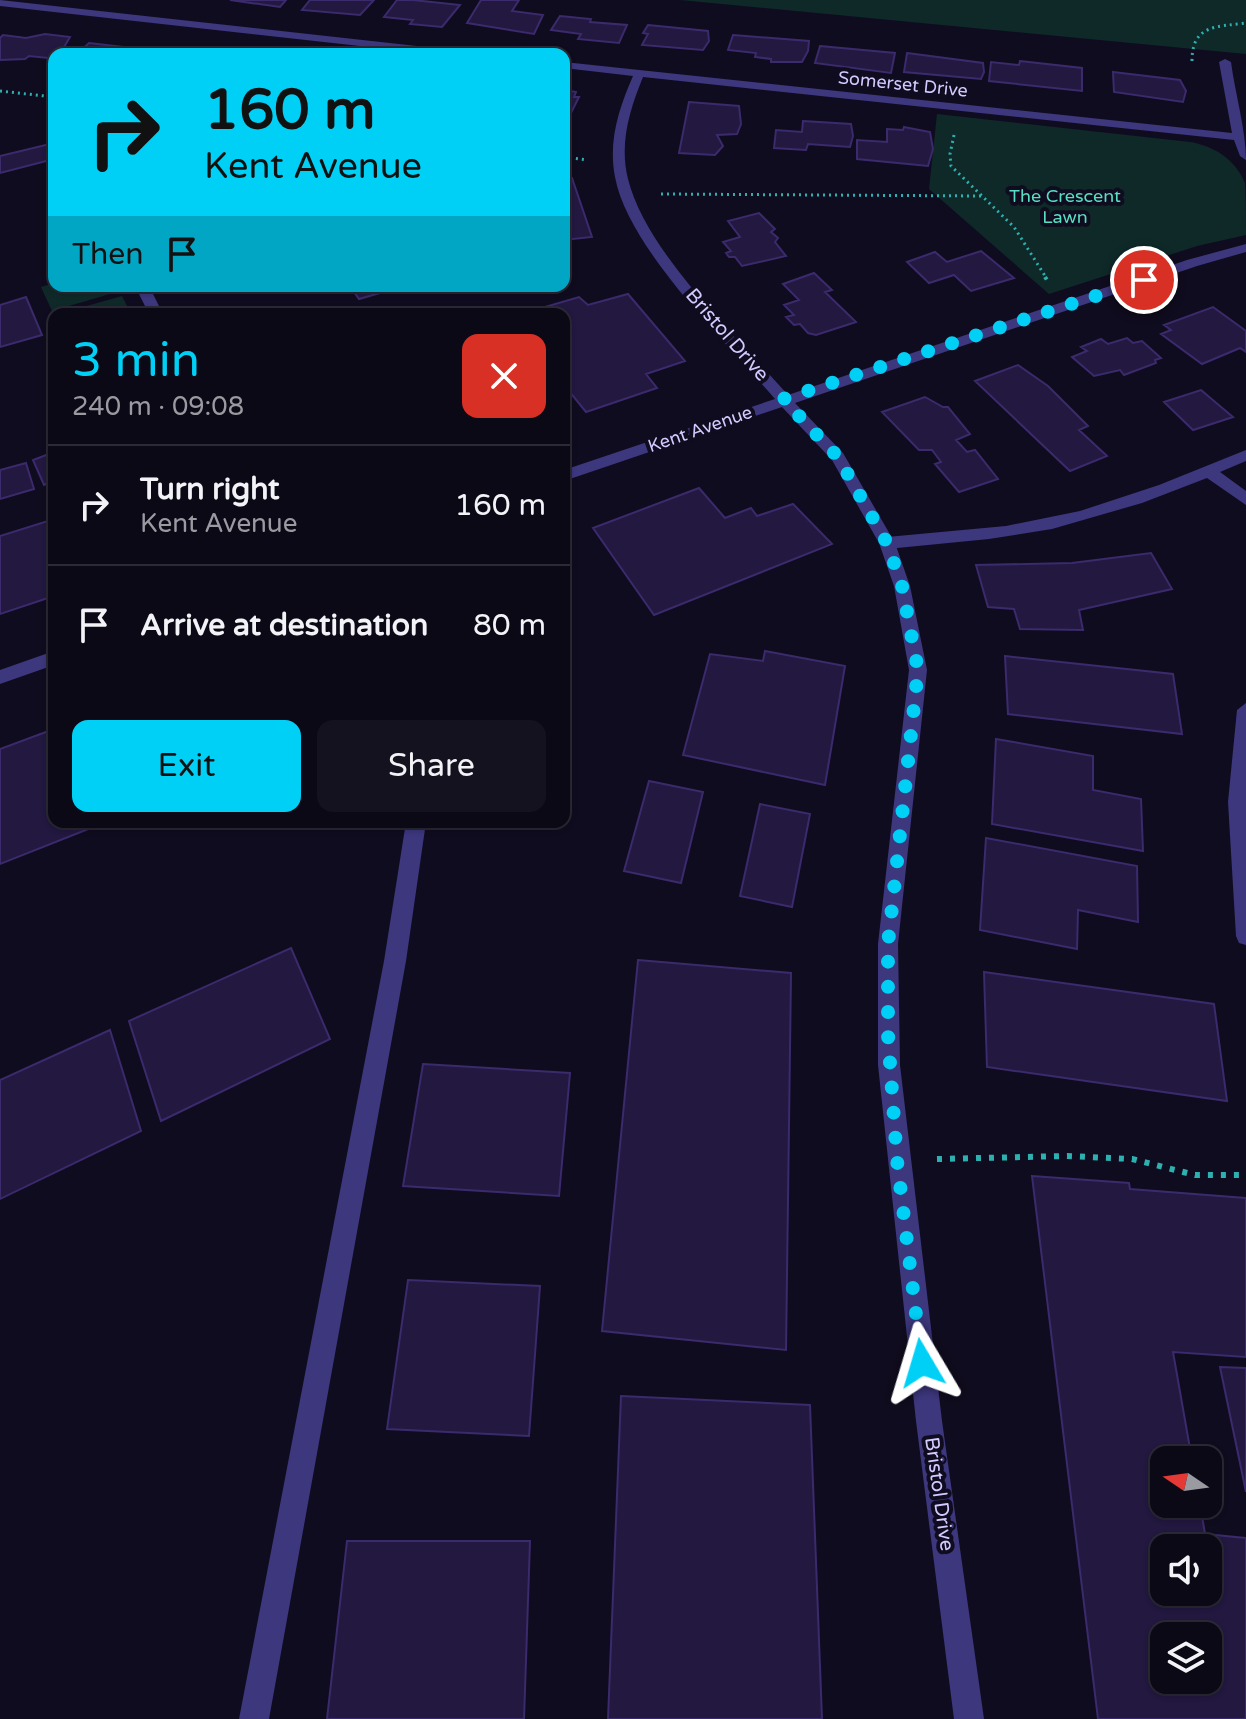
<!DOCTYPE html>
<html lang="en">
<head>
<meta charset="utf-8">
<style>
	:root { --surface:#0c0917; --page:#151220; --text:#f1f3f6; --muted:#9a9aa1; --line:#2c2a36; --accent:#00d0f5 }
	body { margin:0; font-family:"Varela Round",sans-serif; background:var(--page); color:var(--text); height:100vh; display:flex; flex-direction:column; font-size:30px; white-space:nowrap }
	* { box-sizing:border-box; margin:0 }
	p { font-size:26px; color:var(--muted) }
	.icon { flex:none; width:44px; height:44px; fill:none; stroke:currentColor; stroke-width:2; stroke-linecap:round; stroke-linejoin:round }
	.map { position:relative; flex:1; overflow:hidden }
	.panel { position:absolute; left:48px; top:308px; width:522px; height:520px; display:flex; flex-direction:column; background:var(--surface); border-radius:16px; box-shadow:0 2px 6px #0004,0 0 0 2px var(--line) }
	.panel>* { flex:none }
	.top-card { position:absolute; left:48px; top:48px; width:522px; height:244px; border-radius:16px; box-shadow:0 2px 6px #0004,0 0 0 2px var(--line); background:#00d0f5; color:#111; overflow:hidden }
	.needle { width:52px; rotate:283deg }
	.controls { position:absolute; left:1150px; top:1446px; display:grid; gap:16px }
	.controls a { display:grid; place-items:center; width:72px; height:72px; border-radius:16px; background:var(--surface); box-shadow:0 2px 6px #0004,0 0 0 2px var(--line); font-size:40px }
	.pin { position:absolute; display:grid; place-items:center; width:68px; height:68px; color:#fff; margin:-34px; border:4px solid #fff; border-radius:50%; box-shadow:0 2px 8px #0007 }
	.me { position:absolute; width:88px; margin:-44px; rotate:353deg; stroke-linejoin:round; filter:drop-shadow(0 0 6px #0008) }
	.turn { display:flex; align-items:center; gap:28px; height:168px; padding:0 24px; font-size:36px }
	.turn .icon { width:104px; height:104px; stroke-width:2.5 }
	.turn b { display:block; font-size:56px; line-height:68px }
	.then { display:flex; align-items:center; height:76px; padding:0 24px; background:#0003; gap:16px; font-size:30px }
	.round { display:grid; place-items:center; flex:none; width:84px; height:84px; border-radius:16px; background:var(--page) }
	.head { display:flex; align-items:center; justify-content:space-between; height:136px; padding:0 24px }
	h1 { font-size:48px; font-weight:600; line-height:60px; color:var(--accent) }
	.primary-button { display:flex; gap:16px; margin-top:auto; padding:16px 24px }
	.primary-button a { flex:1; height:92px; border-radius:16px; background:var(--accent); color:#111; font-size:32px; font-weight:600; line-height:92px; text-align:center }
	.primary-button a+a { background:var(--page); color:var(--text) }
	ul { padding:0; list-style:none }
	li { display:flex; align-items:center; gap:24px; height:120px; padding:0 24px; border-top:2px solid var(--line) }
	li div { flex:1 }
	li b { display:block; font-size:30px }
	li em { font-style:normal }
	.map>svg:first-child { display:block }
	.green { fill:#0f2929 }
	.building { fill:#221840; stroke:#3b2a6c; stroke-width:2; fill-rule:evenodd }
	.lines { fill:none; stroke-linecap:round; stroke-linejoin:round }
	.path-far2 { stroke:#2db1b0; stroke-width:3; stroke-dasharray:2 4; stroke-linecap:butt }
	.path-far1 { stroke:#2db1b0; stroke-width:4; stroke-dasharray:3 5; stroke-linecap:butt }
	.path { stroke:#2db1b0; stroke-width:6; stroke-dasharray:5 8; stroke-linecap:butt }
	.lane { fill:#3d377e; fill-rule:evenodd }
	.street { fill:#3d377e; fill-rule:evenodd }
	.route { stroke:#00d0f5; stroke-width:14; stroke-dasharray:0 25.2 }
	.labels { text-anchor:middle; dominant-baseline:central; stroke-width:8; stroke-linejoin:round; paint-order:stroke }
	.far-street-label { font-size:18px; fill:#d3caff; stroke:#100c1f }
	.far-park-label { font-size:18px; fill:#57dfc4; stroke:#100c1f }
	.street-label { font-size:20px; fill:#d3caff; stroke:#100c1f }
</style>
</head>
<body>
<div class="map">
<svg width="1246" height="1719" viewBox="0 0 1246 1719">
	<rect width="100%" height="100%" fill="#100c1f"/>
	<path class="green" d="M680 0H1246V54Z
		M937 114 1190 142C1214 146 1235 159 1245 183 1246 196 1246 221 1246 235L1197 246 1049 294 929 189Z
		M54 283V286H118L120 291 52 311 41 287Z
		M122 296 131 314H58Z"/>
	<path class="building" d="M230 0H286L280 7Z
		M310 0H374L360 15 302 10Z
		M397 0H413L460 5 442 27 410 24 413 20 384 17Z
		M481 0H519L512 11 543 15 534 34 467 23Z
		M560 16 591 19 590 22 627 25 619 43 578 39 581 34 551 30Z
		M648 25 708 31 709 41 703 50 642 45 648 34 643 33Z
		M45 34 70 37 64 47 48 58 29 56 25 59 0 60V38L3 35 26 38Z
		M733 35 809 41 808 51 802 62H771V59L755 57 756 53 728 50Z
		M89 43 150 50 146 54H77Z
		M820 46 895 53 891 73 815 63Z
		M907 53 983 63 984 72 981 79 904 72Z
		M1020 61 1082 68V91L989 81 991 62 1019 65Z
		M1113 72 1180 80 1186 91 1183 102 1114 92Z
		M564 90 576 92 574 97H579L569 117H564Z
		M689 102 739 106 741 124 737 134 717 135 723 146 715 155 679 153Z
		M803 121 851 124 853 136 850 147 808 144 806 150 774 148 776 130 802 132Z
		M904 127 930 132 933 149 928 166 857 159V140L887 142V129L903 130Z
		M54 143V159L0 173V156Z
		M564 178H572L592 237 564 240Z
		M759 213 775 229 771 232 778 238 775 242 786 256 742 266 735 257H729L726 253 731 251 723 242 740 237 728 221Z
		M981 251 1014 278 971 291 954 275 929 283 907 262 935 252 947 262Z
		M814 273 832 290 825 292 856 322 816 335 808 333 800 324 794 325 786 317 794 315 784 305 799 300 783 284Z
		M350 286H404L359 299Z
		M628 294 685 361 646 374 657 388 586 412 564 385V314H521L579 297 588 305Z
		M26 297 42 335 0 347V305Z
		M1213 307 1246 331V352L1240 348 1202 364 1161 334 1171 330 1164 325Z
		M1127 338 1133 343 1142 341 1161 358 1155 360 1156 363 1124 375 1120 370 1094 376 1072 357 1087 351 1081 347 1101 339 1108 344Z
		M1018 365 1048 386 1088 426 1079 430 1107 456 1070 471 975 381Z
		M1201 390 1233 417 1193 430 1164 402Z
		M925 397 943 407H948L970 434 956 440 967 452 975 450 998 479 959 492 935 464 941 462 932 450H919L882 412Z
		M54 452V481L44 485 33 460Z
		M26 463 34 489 0 499V470Z
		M699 488 725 518 751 508 757 516 793 504 832 544 654 615 593 528Z
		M54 519V596L0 614V536Z
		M1151 553 1172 589 1079 610 1083 630 1020 629 1014 609 988 607 976 565 1072 563Z
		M765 651 845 666 825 785 683 755 710 654 763 661Z
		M1005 656 1173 674 1182 734 1008 714Z
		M54 729V822H106L0 864V749Z
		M996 739 1093 756V790L1141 799 1143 851 992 824Z
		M649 781 703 792 681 883 624 871Z
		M760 804 810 814 792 907 740 896Z
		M986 838 1137 866 1138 922 1078 910 1077 949 980 930Z
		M291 948 330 1039 161 1121 129 1021Z
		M638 960 791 973 786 1350 602 1331Z
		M984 972 1214 1004 1227 1101 987 1067Z
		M110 1030 141 1131 0 1199V1080Z
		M423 1064 570 1073 559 1196 403 1186Z
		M1032 1176 1129 1183 1130 1189 1246 1198V1357L1173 1352 1192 1460H1164V1504H1200L1205 1534 1246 1538V1719H1098ZM1164 1548H1208V1592H1164ZM1164 1636H1208V1680H1164Z
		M408 1280 540 1286 529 1436 387 1429Z
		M1220 1367 1246 1368V1492Z
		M621 1396 810 1405 822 1719H608Z
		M347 1541H530L524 1719H327Z"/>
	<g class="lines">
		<path class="path-far2" d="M1192 61C1192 24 1217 27 1246 23
			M0 91 54 97
			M954 135 950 154 951 166 1014 227 1047 279
			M564 157 587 160
			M661 194 983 196"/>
		<path class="path-far1" d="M1045 277 1047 280"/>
		<path class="path" d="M937 1159 1067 1156 1132 1159 1195 1175H1246"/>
		<path class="lane" d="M135 286H149L163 314H149Z
			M1246 450V461L1220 472 1246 491V505L1207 478 1142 503 1052 529 989 539 887 549 879 543 887 537 1006 526 1080 511 1159 485Z
			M1246 703V945L1239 943 1236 936 1228 802 1237 710Z
			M406 822H426L406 961 269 1719H239L384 961Z"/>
		<path class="street" d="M0 0 462 51 468 54H432L0 6Z
			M1225 59 1231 62C1235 93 1246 130 1246 160L1240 156 1234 140 643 77C630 109 619 143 628 179 646 252 737 337 788 395L1187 260 1246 244V252L1197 266 795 403 843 453 895 543 910 586 927 670 898 944 900 1065 942 1421 984 1719H954L916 1421 878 1065V944L909 670 894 586 879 543 832 460 782 407 564 481V470L775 399C727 343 628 248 615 177 608 141 619 108 633 76L564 68V62L1232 133 1219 62Z
			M54 651V665L0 684V670Z"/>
	</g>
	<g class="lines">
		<path class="route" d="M922 1363 897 1160 888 1035V944L918 670 902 586 887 543 838 457 783 399 1144 280"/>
	</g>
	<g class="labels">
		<g class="far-street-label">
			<text transform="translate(903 84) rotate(6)">Somerset Drive</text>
			<text transform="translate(700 429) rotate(-19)">Kent Avenue</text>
		</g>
		<g class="far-park-label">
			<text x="1065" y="196">The Crescent<tspan x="1065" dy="21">Lawn</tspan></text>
		</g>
		<g class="street-label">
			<text transform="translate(727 335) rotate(49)">Bristol Drive</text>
			<text transform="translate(939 1494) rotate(82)">Bristol Drive</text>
		</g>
	</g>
</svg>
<div class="controls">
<a><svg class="needle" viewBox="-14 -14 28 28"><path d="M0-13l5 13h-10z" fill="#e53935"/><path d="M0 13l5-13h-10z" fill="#9a9aa1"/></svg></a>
<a><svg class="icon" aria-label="sound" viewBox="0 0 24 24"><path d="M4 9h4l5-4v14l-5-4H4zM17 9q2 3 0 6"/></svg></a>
<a><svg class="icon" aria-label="layers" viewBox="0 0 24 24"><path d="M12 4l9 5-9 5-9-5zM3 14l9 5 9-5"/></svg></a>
</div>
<div class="pin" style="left:1144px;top:280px;background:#d93025"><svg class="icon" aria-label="arrive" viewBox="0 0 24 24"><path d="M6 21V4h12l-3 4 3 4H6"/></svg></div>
<svg class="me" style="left:922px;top:1363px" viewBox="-20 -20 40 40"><path d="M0-17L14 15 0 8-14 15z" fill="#00d0f5" stroke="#fff" stroke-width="4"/></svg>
<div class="top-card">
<div class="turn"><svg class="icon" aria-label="right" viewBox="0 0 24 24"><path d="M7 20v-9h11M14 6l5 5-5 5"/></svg><div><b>160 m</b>Kent Avenue</div></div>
<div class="then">Then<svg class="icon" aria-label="arrive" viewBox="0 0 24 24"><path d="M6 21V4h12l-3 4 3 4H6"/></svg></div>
</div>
<section class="panel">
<div class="head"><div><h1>3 min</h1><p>240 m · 09:08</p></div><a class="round" style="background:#d93025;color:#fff"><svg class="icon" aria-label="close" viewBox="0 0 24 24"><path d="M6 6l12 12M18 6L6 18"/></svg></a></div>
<ul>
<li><svg class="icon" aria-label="right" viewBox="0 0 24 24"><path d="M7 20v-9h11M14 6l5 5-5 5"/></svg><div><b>Turn right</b><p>Kent Avenue</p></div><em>160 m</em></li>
<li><svg class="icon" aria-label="arrive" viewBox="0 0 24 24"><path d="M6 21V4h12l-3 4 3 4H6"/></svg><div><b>Arrive at destination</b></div><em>80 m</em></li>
</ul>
<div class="primary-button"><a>Exit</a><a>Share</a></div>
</section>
</div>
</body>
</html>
